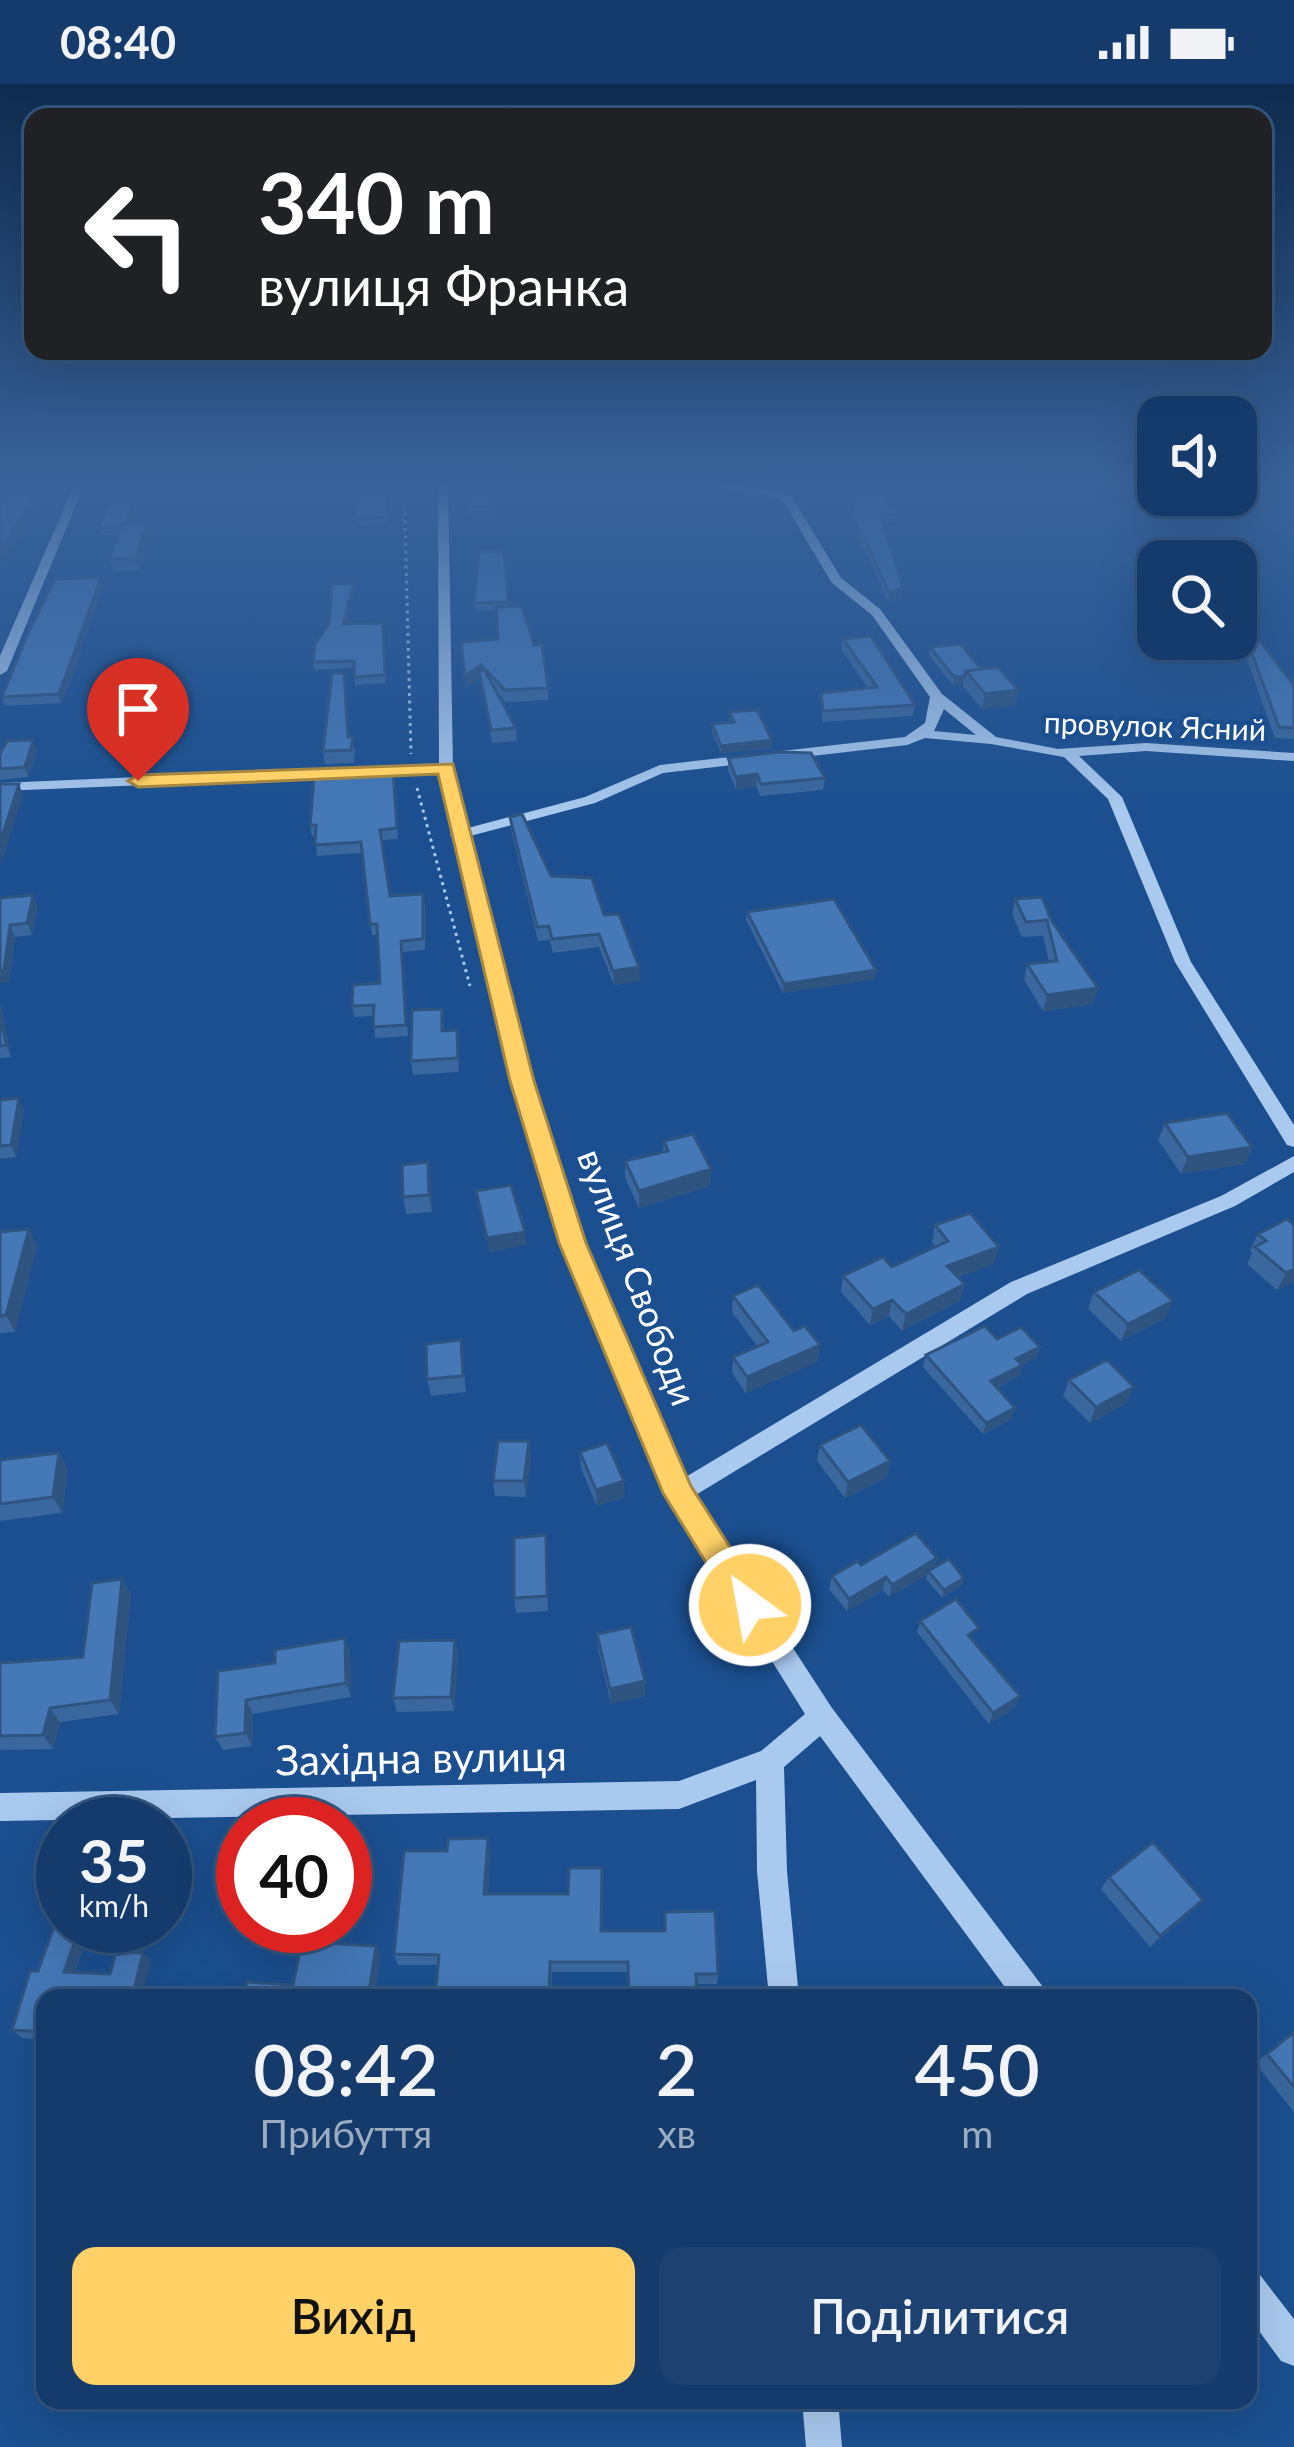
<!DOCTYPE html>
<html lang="uk">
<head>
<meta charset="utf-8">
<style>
	:root { --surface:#143b6b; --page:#1d4271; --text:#f1f3f6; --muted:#9dadc1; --line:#33557e; --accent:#ffd166 }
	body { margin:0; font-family:Lato,sans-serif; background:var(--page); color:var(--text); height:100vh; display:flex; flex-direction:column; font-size:45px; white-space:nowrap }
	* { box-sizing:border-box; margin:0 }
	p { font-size:39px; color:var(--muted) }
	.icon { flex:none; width:66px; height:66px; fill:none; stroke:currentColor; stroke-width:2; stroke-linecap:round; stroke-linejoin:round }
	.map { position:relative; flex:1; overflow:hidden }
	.details { position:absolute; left:36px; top:1905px; width:1221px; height:420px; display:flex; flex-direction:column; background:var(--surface); border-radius:24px; box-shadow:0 12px 48px #0002,0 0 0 3px var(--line) }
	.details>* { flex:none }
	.top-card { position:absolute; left:24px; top:24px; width:1248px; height:252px; border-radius:24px; box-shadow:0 12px 48px #0002,0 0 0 3px var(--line); background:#202124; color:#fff; overflow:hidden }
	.fabs { position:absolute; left:1137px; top:312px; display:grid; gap:24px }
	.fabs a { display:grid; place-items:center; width:120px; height:120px; border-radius:24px; background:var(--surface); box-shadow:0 12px 48px #0002,0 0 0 3px var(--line); font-size:60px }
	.speed { position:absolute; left:36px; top:1713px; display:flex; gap:24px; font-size:60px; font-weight:700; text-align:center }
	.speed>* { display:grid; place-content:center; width:156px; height:156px; border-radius:50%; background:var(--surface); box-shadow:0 12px 48px #0002,0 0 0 3px var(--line); line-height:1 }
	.speed small { font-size:30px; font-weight:400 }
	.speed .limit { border:18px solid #d22; background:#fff; color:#111 }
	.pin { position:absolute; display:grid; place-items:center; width:102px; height:102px; color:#fff; margin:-123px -51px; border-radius:50% 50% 50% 0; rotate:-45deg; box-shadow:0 0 12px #0007 }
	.pin .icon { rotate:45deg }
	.me { position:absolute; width:132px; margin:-66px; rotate:328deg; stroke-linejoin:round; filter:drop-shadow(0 0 9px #0008) }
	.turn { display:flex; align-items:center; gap:42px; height:252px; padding:0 36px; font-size:54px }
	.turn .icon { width:156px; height:156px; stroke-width:2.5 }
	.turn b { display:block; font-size:84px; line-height:102px }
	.eta { display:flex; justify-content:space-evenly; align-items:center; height:204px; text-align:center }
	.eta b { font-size:72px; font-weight:600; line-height:84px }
	.primary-button { display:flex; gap:24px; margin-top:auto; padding:24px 36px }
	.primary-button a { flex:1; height:138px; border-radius:24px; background:var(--accent); color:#111; font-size:48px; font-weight:600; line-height:138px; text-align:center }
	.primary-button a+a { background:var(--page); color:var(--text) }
	.status { display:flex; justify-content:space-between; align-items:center; height:84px; padding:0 60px; background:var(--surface); direction:ltr }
	.status svg { height:33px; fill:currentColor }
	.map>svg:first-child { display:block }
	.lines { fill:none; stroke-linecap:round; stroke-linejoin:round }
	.path { stroke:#a9c9ee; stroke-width:3; stroke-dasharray:3 4.5; stroke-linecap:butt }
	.minor { fill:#a9c9ee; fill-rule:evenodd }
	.wall { fill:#3a679d }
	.shaded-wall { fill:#305480 }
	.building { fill:#4478b7; stroke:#305480; stroke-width:3 }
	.route { fill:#ffd166; stroke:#a68842; stroke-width:3 }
	.labels { text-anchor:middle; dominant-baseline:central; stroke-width:9; stroke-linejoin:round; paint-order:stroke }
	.far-street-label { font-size:30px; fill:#fff; stroke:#1b4f8f }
	.street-label { font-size:36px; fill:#fff; stroke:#1b4f8f }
	.near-street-label { font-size:42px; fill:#fff; stroke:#1b4f8f }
</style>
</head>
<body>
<div class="status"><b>08:40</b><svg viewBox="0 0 49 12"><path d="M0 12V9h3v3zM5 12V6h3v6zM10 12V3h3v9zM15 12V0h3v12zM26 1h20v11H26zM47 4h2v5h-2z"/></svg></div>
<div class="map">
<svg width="1294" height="2363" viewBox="0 0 1294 2363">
	<rect width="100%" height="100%" fill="#1b4f8f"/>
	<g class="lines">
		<path class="path" d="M404 399 411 670
			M417 704 470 902"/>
		<path class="minor" d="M75 399H85L7 587 0 591V572Z
			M438 399H448L453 684 468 744 585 713 660 681 905 653 925 639 930 613 872 531 832 499 782 415 697 399H725L790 410 841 494 880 525 942 610 996 653 1058 665 1146 659 1294 669V677L1146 667 1079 672 1122 713 1191 878 1294 1041V1063L1287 1061 1175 878 1108 715 1064 673 991 660 925 654 907 661 663 689 595 719 470 752 531 997 582 1159 684 1394 1011 1198 1221 1112 1294 1072V1088L1235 1122 1027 1210 694 1412 832 1624 1043 1903 1047 1914H1013L820 1652 784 1683 787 1787 799 1914H769L757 1787 756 1696 679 1725 0 1737V1709L679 1697 761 1667 805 1630 671 1416 562 1159 513 997 456 755 450 751 454 747 440 689 0 707V699L439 680ZM944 625 976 651 934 647Z
			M1248 2186 1260 2191 1294 2235V2282L1281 2277 1248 2232Z
			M802 2316H838L842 2363H806Z"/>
	</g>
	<path class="wall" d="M388 399V440L355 441 354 434Z
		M464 399H493L496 433 470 434Z
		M889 399 887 417 897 430 896 438 883 439 902 513 888 518 865 465H860L847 415 810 412V404Z
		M137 424 130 440 147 439 150 451 138 486 114 487 110 475 119 450 100 451 98 444Z
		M504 467 509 522 548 604V616L506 618 497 608 516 644 517 657 492 659 480 594 467 604 461 558 498 555 496 526 475 527 474 519Z
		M101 493 103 501 70 598 61 619 5 622 2 613Z
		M355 506 346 540 383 539 386 599 355 601 354 584 315 586 313 578Z
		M1243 545 1294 601V655L1275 654 1240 556Z
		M843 555 915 621 913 632 822 638 821 609 868 604 841 565Z
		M930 563 981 585 1018 606 1015 621 982 625 963 602V600L953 601 929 571Z
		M346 602 349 653 355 666 354 679 325 680 323 667Z
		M729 628 772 656 771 664 721 669 712 648V640L730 638Z
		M37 667 28 693 0 696V670Z
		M728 674 825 694 823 706 760 712 756 702 736 706 728 686Z
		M393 685 398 755 381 756 390 812 425 821V866L402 868 408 952 375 954 374 932 354 933 352 922 380 899 378 851H372L362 769 317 772 315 752H312L310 741Z
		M510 733 551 792 604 831 640 897 614 901 599 863 553 869 550 856 538 857 511 746Z
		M33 811 37 822 32 851 15 853 9 898 0 814Z
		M1015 815 1051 836 1093 920 1043 927 1024 896 1027 880 1049 878 1043 852 1022 853 1012 830Z
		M747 828 876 886 875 895 783 909 746 836Z
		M0 918 11 973 0 974Z
		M444 939V947L457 946 459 988 413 991 411 977Z
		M0 1016 24 1026 16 1073 0 1075Z
		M1165 1039 1252 1063 1245 1080 1181 1090 1158 1056Z
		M664 1057 711 1085 710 1102 639 1124 625 1094V1077L663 1068Z
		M428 1078 432 1128 406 1130 403 1113Z
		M1287 1135 1294 1197 1277 1206 1247 1180 1252 1169 1250 1167 1258 1150Z
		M935 1141 994 1180 958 1193 965 1200 960 1217 902 1247 889 1232 870 1241 841 1208 843 1192 892 1183 935 1163 932 1158Z
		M0 1148 37 1162 15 1248 0 1249Z
		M1094 1208 1166 1234 1121 1257 1088 1225Z
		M733 1212 820 1261 817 1278 746 1309 732 1289 733 1273 757 1262 732 1228Z
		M997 1255 1040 1263 1036 1274 1022 1282 1019 1292 997 1304 1012 1335 983 1350 923 1283 926 1271Z
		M461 1256 466 1308 431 1312 427 1295Z
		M1069 1296 1127 1319 1090 1339 1063 1312Z
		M529 1357 531 1374 526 1413 495 1412 493 1397Z
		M820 1361 890 1377 887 1393 845 1414 817 1377Z
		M580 1368 625 1413 597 1422 581 1384Z
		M59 1369 68 1385 62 1429 0 1437V1376Z
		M546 1451 548 1527 516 1529 514 1514Z
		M861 1481 935 1483 964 1494 962 1501 942 1514 926 1495 927 1491 889 1513 883 1506 847 1527 829 1505 832 1492Z
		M122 1495 131 1510 119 1630 60 1638 53 1665 0 1666V1579L83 1573Z
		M920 1537 975 1556 973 1557 1020 1612 1015 1623 989 1640 917 1548Z
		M597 1550 645 1597V1612L611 1620 598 1565Z
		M345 1554 350 1569 351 1613 253 1630 252 1662 223 1666 215 1653 275 1579Z
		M455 1556 458 1571 454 1627 397 1628 393 1614Z
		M490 1767 488 1810H568L603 1796 602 1847 718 1890 717 1900H697L628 1888H552L551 1914H435L438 1881H398L394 1870Z
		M1109 1793 1203 1816 1193 1827 1150 1863 1101 1805Z
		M63 1842H90L75 1889 110 1890 143 1869 151 1877 45 1914V1955L22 1954 12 1946 38 1887Z
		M253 1842H282L281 1850 256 1849Z
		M1294 1948V2028L1255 1979Z"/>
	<path class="shaded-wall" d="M43 399H46L48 405 2 480 0 468Z
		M135 417 137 424 127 450 125 443Z
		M147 439 150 451 138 486 135 475Z
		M101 493 103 501 70 598 61 619 58 610Z
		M354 499 355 506 344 547 343 540Z
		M903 504 902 513 888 518 889 509Z
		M481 581 482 593 467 604 465 592Z
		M965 592 963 600 953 601 954 593Z
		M1018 606 1015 621 982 625 985 610Z
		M33 656 37 667 28 693 25 683Z
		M772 656 771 664 721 669V662Z
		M757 690 756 702 736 706V693Z
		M19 700 23 711 1 781 0 759Z
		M33 811 37 822 32 851 27 839Z
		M10 841 15 853 9 898 0 899V887Z
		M639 883 640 897 614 901 613 887Z
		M876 886 875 895 783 909 784 900Z
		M1098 904 1093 920 1043 927 1047 911Z
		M0 918 11 973 6 961 0 931Z
		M19 1014 24 1026 16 1073 11 1061Z
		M1252 1063 1245 1080 1181 1090 1188 1073Z
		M428 1078 431 1095 432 1128 429 1111Z
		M711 1085 710 1102 639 1124V1107Z
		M29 1145 37 1162 15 1248 6 1231Z
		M525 1148 527 1161 489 1168 487 1154Z
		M999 1163 994 1180 943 1199 947 1182Z
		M1294 1185V1197L1277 1206 1286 1189Z
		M965 1200 960 1217 902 1247 906 1230Z
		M892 1216 889 1232 870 1241 873 1225Z
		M1173 1217 1166 1234 1121 1257 1128 1240Z
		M820 1261 817 1278 746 1309 747 1293Z
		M1040 1263 1036 1274 1022 1282 1019 1292 987 1308 991 1297 1016 1275Z
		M1134 1303 1127 1319 1090 1339 1096 1323Z
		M1015 1324 1012 1335 983 1350 986 1339Z
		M529 1357 531 1374 526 1413 524 1397Z
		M59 1369 68 1385 62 1429 53 1413Z
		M890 1377 887 1393 845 1414 848 1398Z
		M624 1397 625 1413 597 1422 596 1406Z
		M937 1474 934 1487H928L927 1491 889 1513 892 1501Z
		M886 1493 883 1506 847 1527 849 1515Z
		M964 1494 962 1501 942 1514 944 1506Z
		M122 1495 131 1510 119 1630 110 1616Z
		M345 1554 350 1569 351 1613 346 1599Z
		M455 1556 458 1571 454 1627 451 1613Z
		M645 1597V1612L611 1620 610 1605Z
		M1020 1612 1015 1623 989 1640 993 1629Z
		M246 1616 253 1630 252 1662 245 1649Z
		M50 1624 60 1638 53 1665 43 1651Z
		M488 1754 490 1767 487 1822 484 1810Z
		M1203 1816 1193 1827 1150 1863 1160 1852Z
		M80 1842H90L72 1897 64 1888Z
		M376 1862 381 1873 375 1914H368Z
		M143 1869 151 1877 141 1914H132Z"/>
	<path class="building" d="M5 399H43L0 468V423L13 400Z
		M357 399H388L387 433 354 434Z
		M465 399H493L495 422 469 423Z
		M812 399H889L887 417 897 430 881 432 903 504 889 509 866 457H861L847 407 810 404Z
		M135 417 126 440H122L121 443 98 444 110 418Z
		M147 439 135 475H110L122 440Z
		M504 467 508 518 474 519 479 468Z
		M101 493 67 589 58 610 2 613 28 549 55 495Z
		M354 499 343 540 383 539 385 591 354 593V577L313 578 315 560 329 540 332 500Z
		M522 522 534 561 542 560 548 604 505 606 481 581 465 592 461 558 498 555 496 523Z
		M1248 542 1294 601V644L1279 643 1243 545Z
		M871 552 915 621 823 627 821 609 877 603 843 555Z
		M961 560 981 585 966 587 965 592 954 593 930 563Z
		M998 583 1018 606 985 610 966 587Z
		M484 585 516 644 491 646 479 587Z
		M332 589H344L348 653H353L351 666 323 667Z
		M757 626 772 656 721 662 712 640 734 638 729 628Z
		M33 656 25 683 0 685V670L7 657Z
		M780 668 811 669 825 694 761 700 757 690 736 693 728 674Z
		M393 685 397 744 380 746 390 812 423 810V855L401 857 406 941 373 943 374 921 352 922 353 901 380 899 377 840H370L361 758 315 761 316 741H310L314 694 322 688Z
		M0 700H19L0 759Z
		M522 730 551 792 592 794 604 831 619 830 639 883 613 887 599 850 552 855 549 842 537 843 510 733Z
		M33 811 27 839 10 841 4 886 0 887V814Z
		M1042 813 1051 836 1098 904 1047 911 1027 880 1057 877 1047 836 1026 838 1015 815Z
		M834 815 876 886 784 900 747 828Z
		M442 925V947L457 946 458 974 411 977 412 926Z
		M0 931 6 961 0 962Z
		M19 1014 11 1061 0 1062V1016Z
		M1227 1029 1252 1063 1188 1073 1165 1039Z
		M693 1050 711 1085 639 1107 625 1077 668 1067 664 1057Z
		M428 1078 429 1111 403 1113 402 1081Z
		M511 1101 525 1148 487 1154 476 1107Z
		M970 1129 999 1163 947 1182 965 1200 906 1230 892 1216 873 1225 843 1192 883 1173 892 1183 948 1157 935 1141Z
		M1287 1135 1294 1141V1185L1286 1189 1255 1163 1266 1157 1258 1150Z
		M29 1145 6 1231 0 1232V1148Z
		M1139 1186 1173 1217 1128 1240 1094 1208Z
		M758 1201 794 1247 805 1242 820 1261 747 1293 733 1273 768 1258 733 1212Z
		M985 1242 997 1255 1021 1243 1040 1263 1016 1275 1022 1281 991 1297 1015 1324 986 1339 926 1271Z
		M461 1256 463 1292 427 1295 426 1260Z
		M1107 1276 1134 1303 1096 1323 1069 1296Z
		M861 1341 890 1377 848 1398 820 1361Z
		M498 1357H529L524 1397H493Z
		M607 1359 624 1397 596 1406 580 1368Z
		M59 1369 53 1413 0 1420V1376Z
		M916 1449 937 1474 892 1501 886 1493 849 1515 832 1492 858 1477 861 1481Z
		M546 1451 547 1512 514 1514V1454Z
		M949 1475 964 1494 944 1506 928 1487Z
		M122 1495 110 1616 50 1624 43 1651 0 1652V1579L83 1573 92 1499Z
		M956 1515 979 1544 968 1551 1020 1612 993 1629 920 1537Z
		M631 1543 645 1597 610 1605 597 1550Z
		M345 1554 346 1599 246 1616 245 1649 215 1653 218 1587 275 1579V1566Z
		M455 1556 451 1613 393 1614 399 1557Z
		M488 1754 484 1810H568L569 1784H602L601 1847H665V1828L715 1827 718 1890H696L697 1914H629L628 1878H550L549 1914H435L439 1871 394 1870 404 1767H447L448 1755Z
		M1153 1758 1203 1816 1160 1852 1109 1793Z
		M63 1818V1842H80L64 1888 110 1890 116 1868 143 1869 132 1914H45V1948L12 1946 30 1887H38Z
		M302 1858 376 1862 368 1914H243L247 1898 293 1901Z
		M1294 1948V2003L1267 1970Z"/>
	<linearGradient id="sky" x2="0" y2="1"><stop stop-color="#0f2b4f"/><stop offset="0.55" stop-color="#39639b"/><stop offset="1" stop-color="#39639b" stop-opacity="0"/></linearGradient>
	<rect width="1294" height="730" fill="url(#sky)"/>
	<path class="route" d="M453 680 534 997 586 1159 691 1402 767 1521 762 1532 750 1536 739 1532 663 1409 559 1159 510 997 438 690 138 703 128 697 138 691Z"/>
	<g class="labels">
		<g class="far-street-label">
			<text transform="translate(1155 641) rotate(2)">провулок Ясний</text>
		</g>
		<g class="street-label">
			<text transform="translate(638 1193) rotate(69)">вулиця Свободи</text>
		</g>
		<g class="near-street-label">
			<text transform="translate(421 1673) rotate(-1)">Західна вулиця</text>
		</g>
	</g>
</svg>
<div class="fabs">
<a><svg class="icon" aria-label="sound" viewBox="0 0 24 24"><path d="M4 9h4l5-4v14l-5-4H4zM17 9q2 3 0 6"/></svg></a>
<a><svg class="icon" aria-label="search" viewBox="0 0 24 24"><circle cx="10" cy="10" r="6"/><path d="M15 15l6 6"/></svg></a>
</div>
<div class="speed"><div>35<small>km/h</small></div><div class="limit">40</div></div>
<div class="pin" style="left:138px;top:697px;background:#d93025"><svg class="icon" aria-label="arrive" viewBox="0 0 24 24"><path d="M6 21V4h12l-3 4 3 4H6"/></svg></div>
<svg class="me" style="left:750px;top:1521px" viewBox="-20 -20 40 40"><circle r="17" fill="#ffd166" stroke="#fff" stroke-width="3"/><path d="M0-11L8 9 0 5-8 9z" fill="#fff"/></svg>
<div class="top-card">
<div class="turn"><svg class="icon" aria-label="left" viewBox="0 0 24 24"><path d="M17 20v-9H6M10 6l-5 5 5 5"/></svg><div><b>340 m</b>вулиця Франка</div></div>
</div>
<section class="details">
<div class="eta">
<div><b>08:42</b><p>Прибуття</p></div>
<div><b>2</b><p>хв</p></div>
<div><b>450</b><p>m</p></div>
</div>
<div class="primary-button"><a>Вихід</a><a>Поділитися</a></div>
</section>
</div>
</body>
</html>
